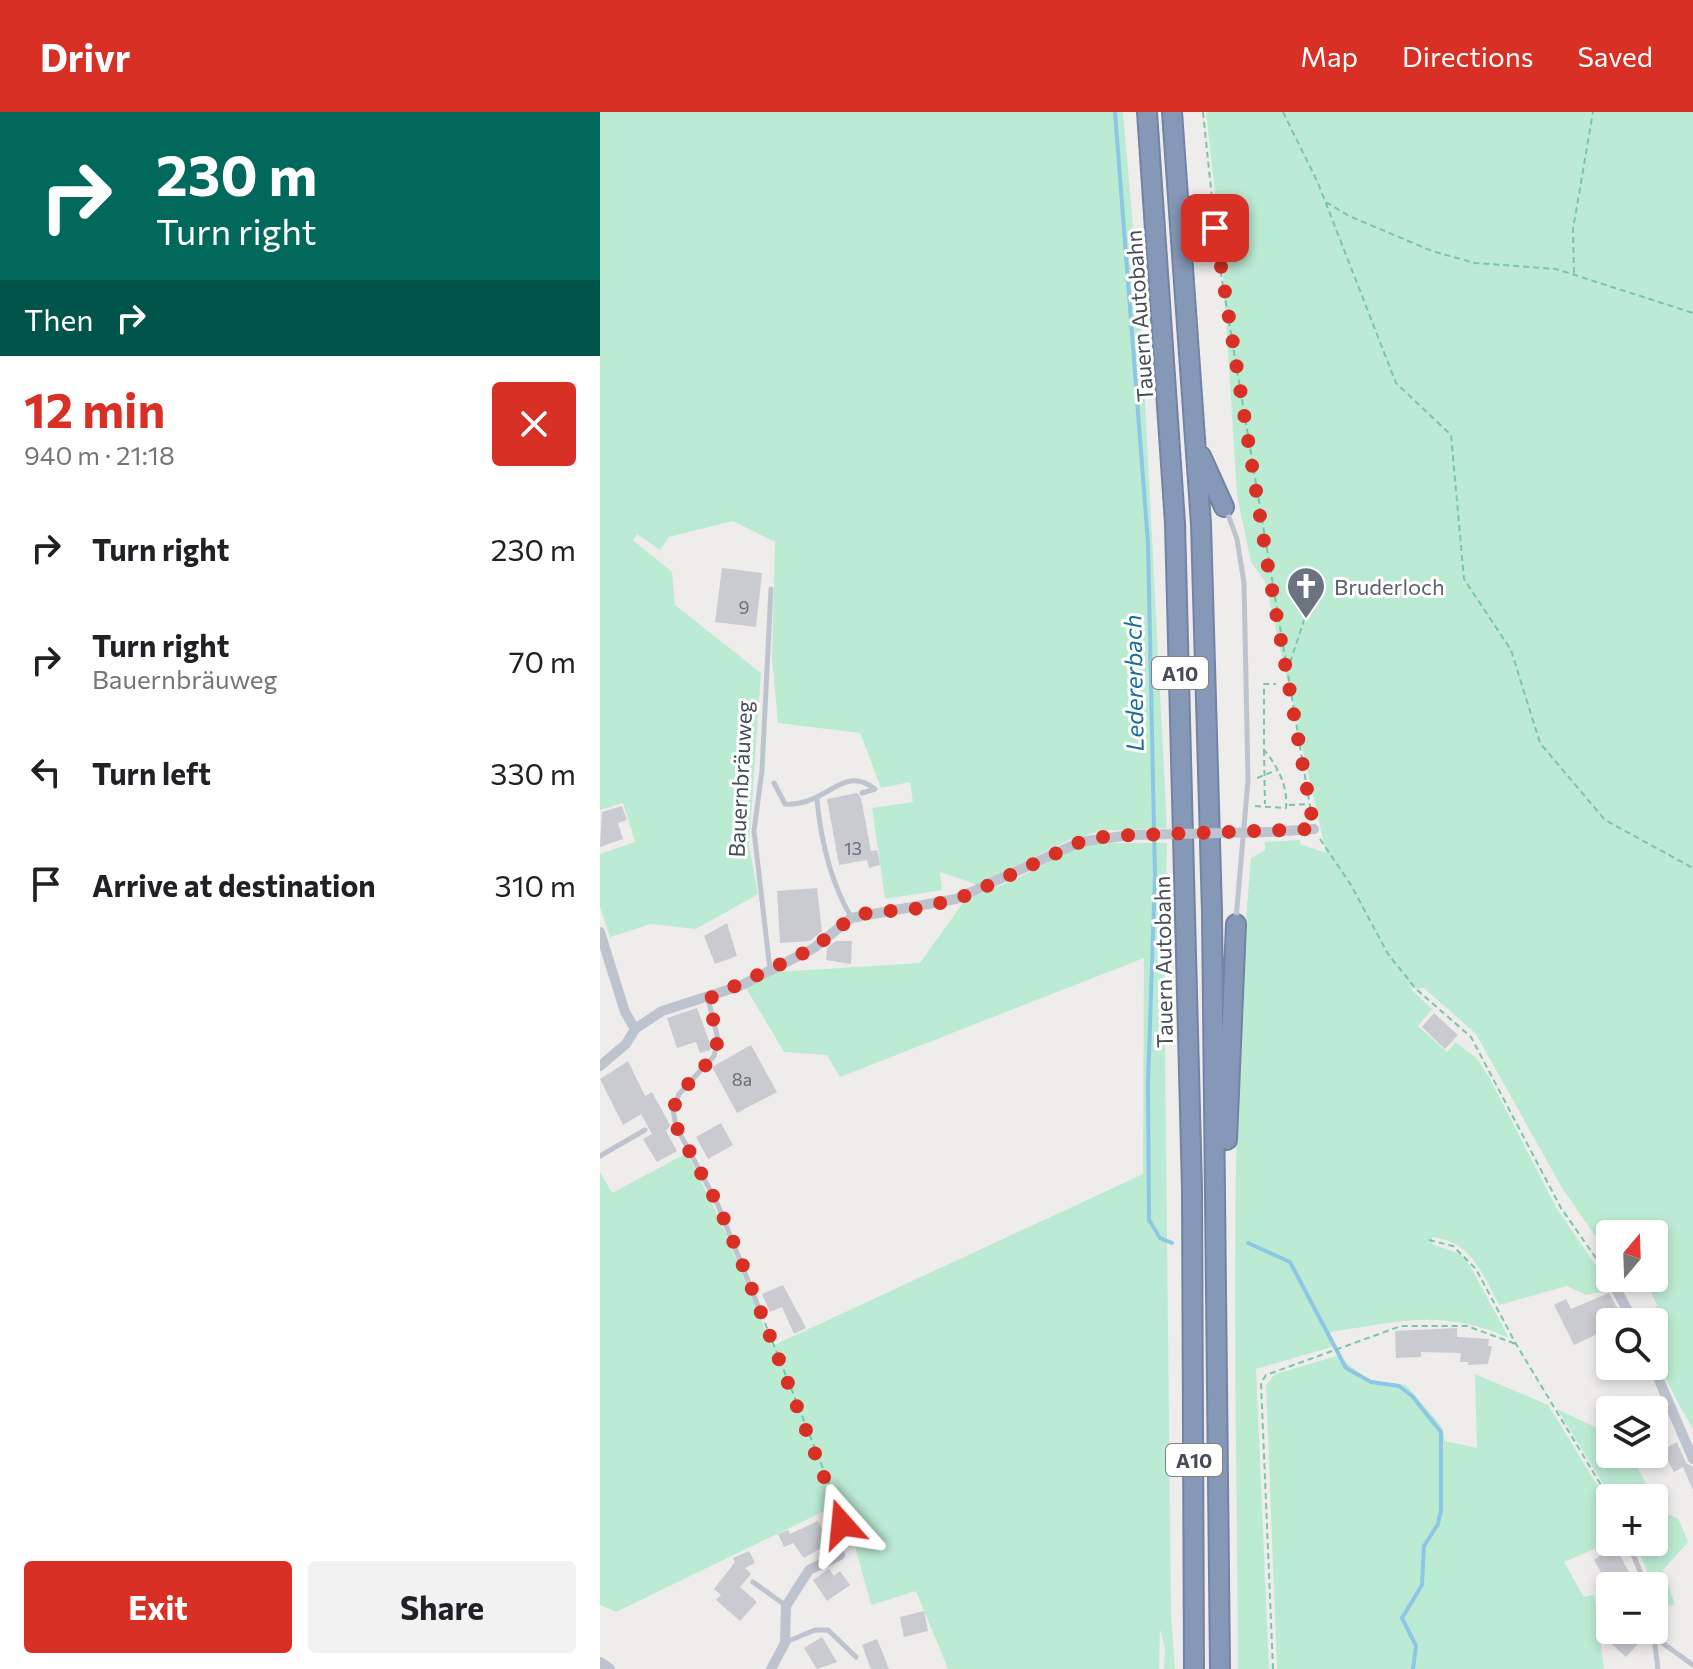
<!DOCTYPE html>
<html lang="en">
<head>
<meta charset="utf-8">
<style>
	:root { --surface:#fff; --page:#f2f2f2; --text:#202124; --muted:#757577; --accent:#d93025 }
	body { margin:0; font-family:Commissioner,sans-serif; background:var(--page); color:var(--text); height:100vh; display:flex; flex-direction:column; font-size:30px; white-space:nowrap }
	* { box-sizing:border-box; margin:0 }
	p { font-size:26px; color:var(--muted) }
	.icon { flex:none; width:44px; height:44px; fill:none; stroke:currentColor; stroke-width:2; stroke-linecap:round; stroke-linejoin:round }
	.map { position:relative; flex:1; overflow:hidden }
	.panel { display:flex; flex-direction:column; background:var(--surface); width:600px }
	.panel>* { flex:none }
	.guide { background:#00695c; color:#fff; overflow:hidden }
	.needle { width:52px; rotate:19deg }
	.buttons { position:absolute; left:996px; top:1108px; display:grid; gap:16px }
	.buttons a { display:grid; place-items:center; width:72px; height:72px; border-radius:8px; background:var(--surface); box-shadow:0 4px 12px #0003; font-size:40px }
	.pin { position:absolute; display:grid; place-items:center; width:68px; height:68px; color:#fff; margin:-34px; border-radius:16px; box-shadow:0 4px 12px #0006 }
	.me { position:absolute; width:88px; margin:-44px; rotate:342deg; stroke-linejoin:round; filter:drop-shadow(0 0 6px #0008) }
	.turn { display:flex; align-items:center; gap:28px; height:168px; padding:0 24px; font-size:36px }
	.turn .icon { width:104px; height:104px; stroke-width:2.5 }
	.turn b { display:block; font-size:56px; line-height:68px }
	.then { display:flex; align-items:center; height:76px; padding:0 24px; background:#0003; gap:16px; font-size:30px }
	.round { display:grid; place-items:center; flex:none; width:84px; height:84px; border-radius:8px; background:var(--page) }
	.head { display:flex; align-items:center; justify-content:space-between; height:136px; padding:0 24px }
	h1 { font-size:48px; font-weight:700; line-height:60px; color:var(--accent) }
	.button { display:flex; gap:16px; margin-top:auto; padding:16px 24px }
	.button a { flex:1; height:92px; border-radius:8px; background:var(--accent); color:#fff; font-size:32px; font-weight:700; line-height:92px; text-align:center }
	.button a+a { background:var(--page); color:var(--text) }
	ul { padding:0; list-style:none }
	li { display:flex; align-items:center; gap:24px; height:112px; padding:0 24px }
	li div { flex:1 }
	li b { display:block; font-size:30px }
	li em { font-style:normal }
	header { display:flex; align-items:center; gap:48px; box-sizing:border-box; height:112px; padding:0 40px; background:var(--accent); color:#fff }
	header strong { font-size:38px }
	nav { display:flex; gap:44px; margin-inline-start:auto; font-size:28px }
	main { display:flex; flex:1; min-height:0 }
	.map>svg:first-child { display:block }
	.green { fill:#bcebd4 }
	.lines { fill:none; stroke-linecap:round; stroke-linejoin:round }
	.stream { stroke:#8cc7e5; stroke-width:4 }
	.building { fill:#cacad1 }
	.motorway-casing { stroke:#7283a4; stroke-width:22 }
	.path { stroke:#77c6a9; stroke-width:2; stroke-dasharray:6 4; stroke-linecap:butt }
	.service { stroke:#bec4ce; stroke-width:5 }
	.minor { stroke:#bec4ce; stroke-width:10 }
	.tertiary { stroke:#bec4ce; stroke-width:12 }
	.motorway { stroke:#8698b8; stroke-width:18 }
	.minor-bridge { stroke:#bec4ce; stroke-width:10 }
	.route { stroke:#d93025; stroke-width:14; stroke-dasharray:0 25.2 }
	.labels { text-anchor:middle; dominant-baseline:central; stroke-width:6; stroke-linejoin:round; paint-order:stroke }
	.number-label { font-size:18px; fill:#676c76 }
	.shield { fill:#fff; stroke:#7e828a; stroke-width:2 }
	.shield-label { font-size:20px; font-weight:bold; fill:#464d58 }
	.street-label { font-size:22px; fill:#464d58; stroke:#fff }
	.worship-label { font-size:22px; fill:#5b616d; stroke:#fff; text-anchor:start }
	.water-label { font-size:24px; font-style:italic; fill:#156e9b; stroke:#fff }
</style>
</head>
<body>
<header>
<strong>Drivr</strong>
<nav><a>Map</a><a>Directions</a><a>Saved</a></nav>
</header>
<main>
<section class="panel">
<div class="guide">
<div class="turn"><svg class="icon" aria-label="right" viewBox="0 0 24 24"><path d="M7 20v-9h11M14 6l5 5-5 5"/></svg><div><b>230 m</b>Turn right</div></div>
<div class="then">Then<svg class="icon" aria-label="right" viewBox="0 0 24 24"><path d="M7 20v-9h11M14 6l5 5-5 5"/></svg></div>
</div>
<div class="head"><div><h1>12 min</h1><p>940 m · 21:18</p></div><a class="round" style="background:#d93025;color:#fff"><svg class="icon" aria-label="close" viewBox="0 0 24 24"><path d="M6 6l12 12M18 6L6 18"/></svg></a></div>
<ul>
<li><svg class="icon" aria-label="right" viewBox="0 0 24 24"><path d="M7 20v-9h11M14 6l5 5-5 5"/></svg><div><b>Turn right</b></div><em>230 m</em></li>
<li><svg class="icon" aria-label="right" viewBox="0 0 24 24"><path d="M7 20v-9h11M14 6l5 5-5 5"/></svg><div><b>Turn right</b><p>Bauernbräuweg</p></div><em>70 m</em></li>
<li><svg class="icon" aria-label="left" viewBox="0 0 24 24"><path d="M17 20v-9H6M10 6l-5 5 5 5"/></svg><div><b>Turn left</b></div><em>330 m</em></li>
<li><svg class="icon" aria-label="arrive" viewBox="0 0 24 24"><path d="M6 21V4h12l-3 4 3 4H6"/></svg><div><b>Arrive at destination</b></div><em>310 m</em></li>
</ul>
<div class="button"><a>Exit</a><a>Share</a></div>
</section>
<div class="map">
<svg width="1093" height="1557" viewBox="0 0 1093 1557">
	<rect width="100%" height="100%" fill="#efecec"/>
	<path class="green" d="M0 0H523L540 194 567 716 500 719 469 728 378 773 340 760 342 778 285 787 272 696 313 690 310 670 281 676 260 621 178 611 172 547 175 430 133 409 69 425 60 438 37 422 33 428 72 460 75 493 161 561 149 733 158 782 96 817 51 812 10 825 0 795V742L35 730 23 691 0 698Z
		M606 0H1093V1317C1073 1282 1054 1251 1054 1210H1044L1057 1193 1044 1166H1054V1122H1010V1145L962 1076 876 922 824 876 811 877 832 897 818 914 847 940 856 930 877 947 889 965 957 1097 1012 1177 986 1183 967 1174 899 1193C882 1161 872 1130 832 1125V1132L860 1142 869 1152 909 1226C840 1196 801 1210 730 1220L735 1234 656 1257 669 1557H638C637 1287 627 1016 651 746L665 738V730L700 728V732L726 741 665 469 651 450 637 383 622 144Z
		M500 731H567L564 839 571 1504 575 1557H564L565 1537 560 1517 559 1557H348L316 1479 271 1493 243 1390 16 1500 0 1493V1060L12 1081 87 1041 120 1108 172 1234 543 1062 544 846 240 965 227 943 184 940 146 876 177 860 320 851 365 788 414 768 471 738Z
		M737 1244 769 1268 806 1273 842 1315 845 1329 877 1336 875 1262 948 1293 1010 1394 1011 1430 964 1450 984 1485 994 1483 1004 1557H677L666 1273 675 1262Z
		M957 1297 1010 1322V1342H1031L1053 1386H1012Z
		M1054 1388 1060 1400 1078 1406 1088 1430 1063 1458 1075 1493 1054 1495V1474L1034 1430H1054Z"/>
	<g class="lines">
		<path class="stream" d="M515 0 548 431 555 763 548 972 549 1108 560 1126 572 1131
			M648 1131 690 1150 746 1256 771 1270 799 1274 812 1284 841 1320V1398L838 1412 824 1434 822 1473 802 1506 816 1534 813 1557"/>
	</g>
	<path class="building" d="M122 456 162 461 156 515 115 510Z
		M257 681 261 686 271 739 277 738 280 753 269 756 267 748 239 753 227 687Z
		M22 694 27 708 18 711 23 727 0 735 2 700Z
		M217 776 222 819 210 829 180 831 177 779Z
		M127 811 137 844 115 852 104 824Z
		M236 829H252L251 852 226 848 227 836Z
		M97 896 111 934 110 938 100 941 96 930 77 936 67 906Z
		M834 901 858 923 845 937 822 915Z
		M151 933 177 980 137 1001 112 955Z
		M28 949 45 984 52 980 70 1013 66 1019 77 1039 57 1050 43 1027 52 1022 41 1002 23 1013 0 967Z
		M121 1011 133 1033 108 1047 96 1025Z
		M183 1173 206 1216 194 1222 182 1195 170 1200 162 1182Z
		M1009 1181 1025 1210H1010V1216L974 1233 954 1193 966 1187 971 1197Z
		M857 1216V1225L889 1227 888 1234H892L888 1252 868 1253V1250H860L861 1241 821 1240V1245L796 1246 795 1219Z
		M1077 1330 1086 1351 1093 1355V1378L1083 1355 1074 1360 1062 1338Z
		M218 1409 222 1417 235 1411 241 1424 204 1446 193 1431 184 1435 178 1422 188 1418 190 1422Z
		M1013 1430 1030 1462 1008 1473 994 1448 1000 1444 997 1438Z
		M149 1439 155 1451 145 1456 151 1462 140 1475 157 1490 140 1509 116 1488 121 1483 114 1477 135 1450 133 1446Z
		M229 1457 234 1464 240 1459 250 1473 227 1489 213 1468Z
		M324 1499 328 1519 304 1525 300 1505Z
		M1010 1518H1035L1043 1526 1026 1545 1004 1525Z
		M222 1525 237 1550 217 1557 204 1536Z
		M277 1527 289 1557H271L262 1533Z"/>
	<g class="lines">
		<defs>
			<path id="motorway" d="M547 0 575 411 592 1077 594 1557
				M572 0 601 412 612 800 620 1557
				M601 344 624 395
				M627 1028 636 812"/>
		</defs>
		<use href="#motorway" class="motorway-casing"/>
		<path class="path" d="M603 0 618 144 712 706
			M683 0 718 71 796 271 851 323 864 467 911 538 940 631 1005 708 1093 756
			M726 90 749 104 832 139 875 151 956 157 1093 201
			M974 161 973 117 993 0
			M687 560 704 508
			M664 638 665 692
			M657 666 677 658
			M689 693 709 692
			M655 694 686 696C688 675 678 654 664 638V572H676
			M720 727 751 773 788 842 816 877 871 925 961 1096 1005 1159
			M829 1128 853 1134 876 1157 916 1232 1010 1388
			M165 1211 236 1389 248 1433
			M673 1557 661 1271 666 1263 801 1214H867L916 1232"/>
		<path class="service" d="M627 400 637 427 644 471 648 668 636 807
			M174 671 185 692C227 695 242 651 275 677L262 681
			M217 688C221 729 230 769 251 805
			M170 858 154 719 162 658 171 477
			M108 887 118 927 114 944 79 982 73 998 76 1014 118 1093 162 1204
			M0 1044 45 1018
			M1028 1430 1046 1474
			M153 1470 185 1493
			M1053 1518 1054 1525 1093 1553
			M1054 1526 1058 1557
			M186 1530 215 1518H228L256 1545"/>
		<path class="minor" d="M669 720 714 717
			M0 820 25 900 35 917
			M0 954 26 932 35 917 62 899 140 874 214 836 251 806 356 787 480 730 530 723
			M1011 1168 1034 1210
			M1053 1254 1093 1347
			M171 1557 185 1531 186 1494 209 1458 240 1443"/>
		<path class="tertiary" d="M0 1551 9 1557"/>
		<use href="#motorway" class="motorway"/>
		<path class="minor-bridge" d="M530 723 669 720"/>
	</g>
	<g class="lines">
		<path class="route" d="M242 1412 140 1146 118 1093 76 1014 73 998 79 982 114 944 118 927 108 887 214 836 251 806 267 801 323 796 368 783 480 730 508 724 714 717 667 449 615 116"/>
	</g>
	<defs>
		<symbol id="church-pin" viewBox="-11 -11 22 30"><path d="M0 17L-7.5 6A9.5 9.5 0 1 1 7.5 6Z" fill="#6b7280" stroke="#fff"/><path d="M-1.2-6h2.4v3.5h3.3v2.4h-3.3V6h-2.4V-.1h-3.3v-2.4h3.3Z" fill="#fff"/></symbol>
	</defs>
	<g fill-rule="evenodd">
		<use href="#church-pin" x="684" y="452" width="44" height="60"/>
	</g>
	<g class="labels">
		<g class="number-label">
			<text x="144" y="495">9</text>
			<text x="253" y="736">13</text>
			<text x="142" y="967">8a</text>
		</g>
		<g class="shield">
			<rect x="552" y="545" width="56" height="32" rx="6"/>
			<rect x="566" y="1332" width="56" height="32" rx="6"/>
		</g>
		<g class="shield-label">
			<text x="580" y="561">A10</text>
			<text x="594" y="1348">A10</text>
		</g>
		<g class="street-label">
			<text transform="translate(539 204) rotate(-94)">Tauern Autobahn</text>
			<text transform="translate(140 667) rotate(-87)">Bauernbräuweg</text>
			<text transform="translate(563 850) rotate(-91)">Tauern Autobahn</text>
		</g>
		<g class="worship-label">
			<text x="734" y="474">Bruderloch</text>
		</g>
		<g class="water-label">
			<text transform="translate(533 571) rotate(-91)">Ledererbach</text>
		</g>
	</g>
</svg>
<div class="buttons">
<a><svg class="needle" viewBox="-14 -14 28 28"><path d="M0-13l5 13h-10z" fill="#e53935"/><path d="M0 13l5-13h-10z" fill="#757577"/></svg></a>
<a><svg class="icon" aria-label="search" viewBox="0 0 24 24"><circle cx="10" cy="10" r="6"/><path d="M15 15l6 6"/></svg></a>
<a><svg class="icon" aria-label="layers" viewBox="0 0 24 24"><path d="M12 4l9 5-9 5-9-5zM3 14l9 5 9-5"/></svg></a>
<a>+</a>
<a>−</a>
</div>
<div class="pin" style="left:615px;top:116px;background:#d93025"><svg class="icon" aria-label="arrive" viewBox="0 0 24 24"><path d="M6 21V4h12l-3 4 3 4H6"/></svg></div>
<svg class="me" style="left:242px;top:1412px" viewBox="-20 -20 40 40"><path d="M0-17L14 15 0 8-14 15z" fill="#d93025" stroke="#fff" stroke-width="4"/></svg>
</div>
</main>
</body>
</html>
